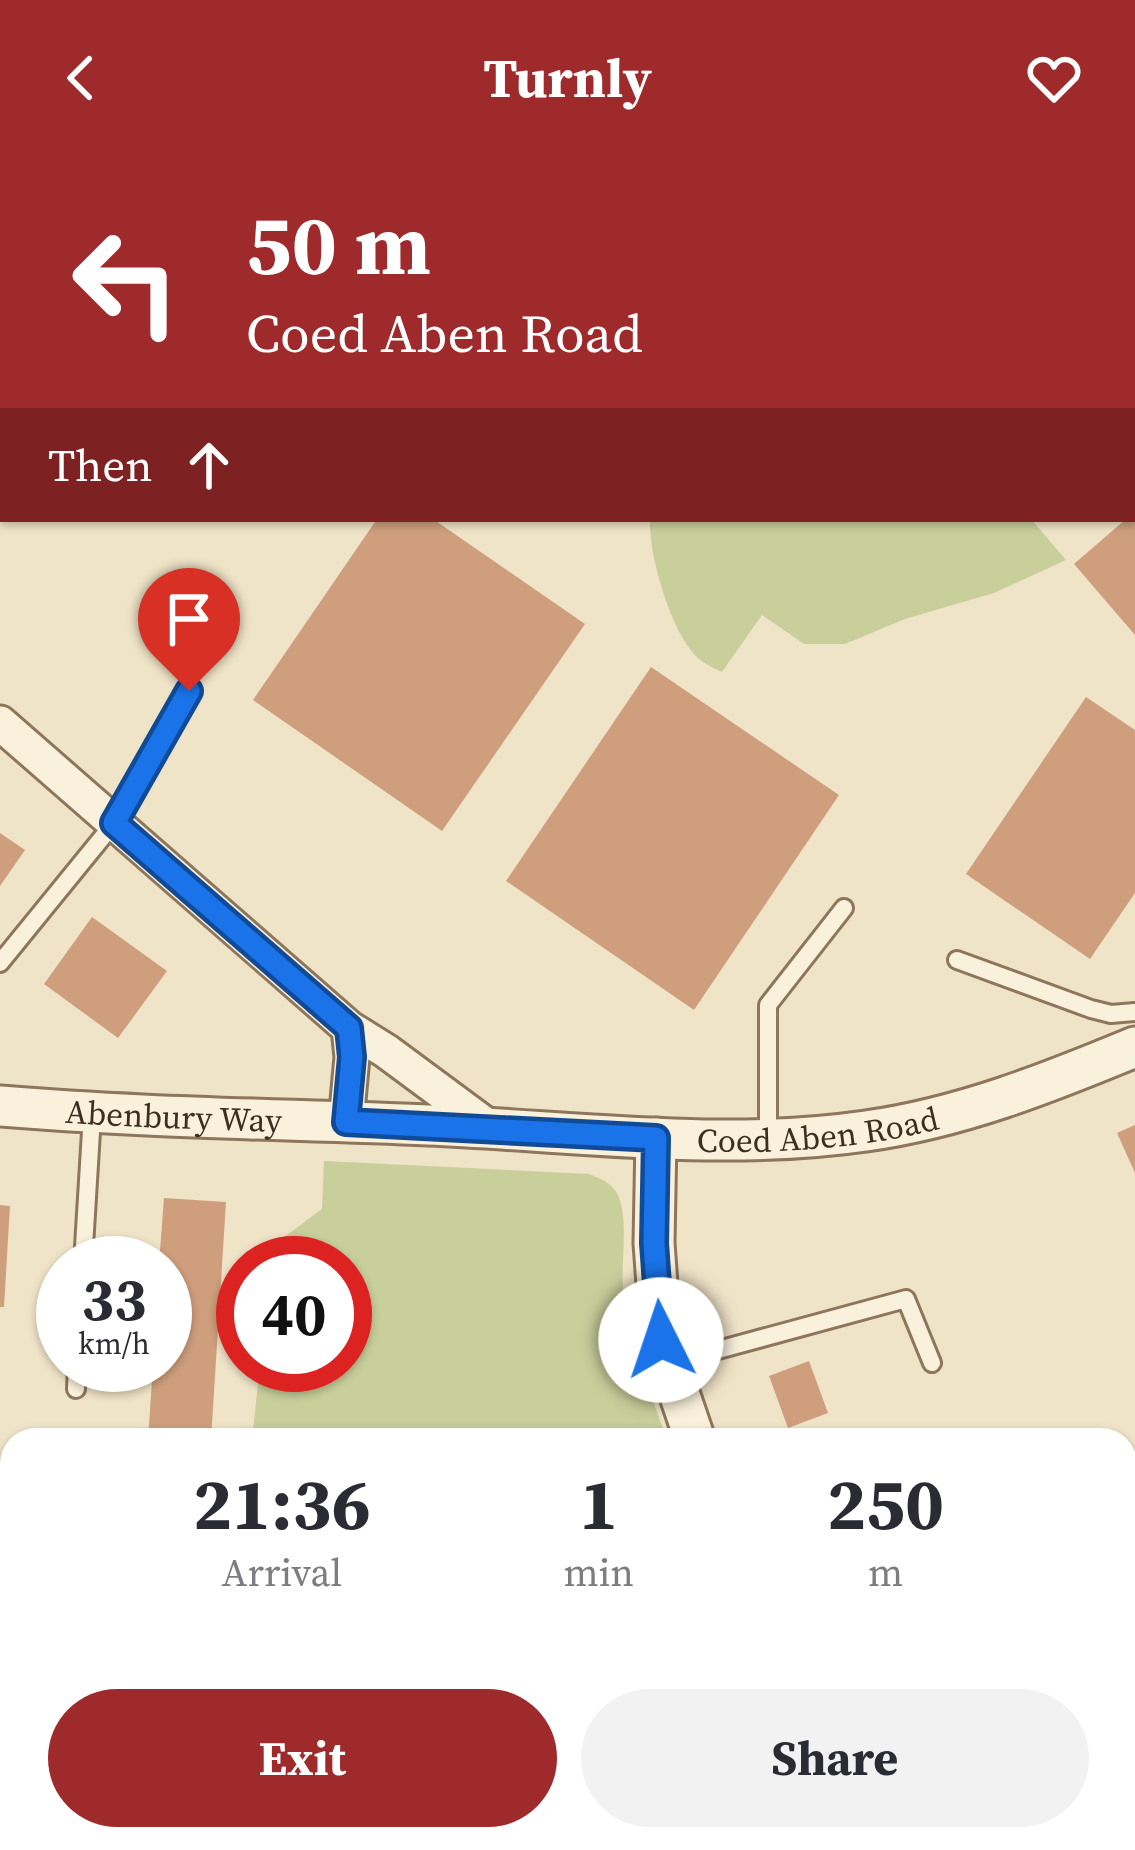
<!DOCTYPE html>
<html lang="en">
<head>
<meta charset="utf-8">
<style>
	:root { --surface:#fff; --page:#f2f2f3; --text:#2b2b33; --muted:#7c7c81; --accent:#9e2a2b }
	body { margin:0; font-family:"Source Serif 4",serif; background:var(--page); color:var(--text); height:100vh; display:flex; flex-direction:column; font-size:45px; white-space:nowrap }
	* { box-sizing:border-box; margin:0 }
	p { font-size:39px; color:var(--muted) }
	.icon { flex:none; width:66px; height:66px; fill:none; stroke:currentColor; stroke-width:2; stroke-linecap:round; stroke-linejoin:round }
	.map { position:relative; flex:1; overflow:hidden }
	.details { position:absolute; left:0px; top:1272px; width:1137px; height:423px; display:flex; flex-direction:column; background:var(--surface); border-radius:36px 36px 0 0; box-shadow:0 3px 9px #0004 }
	.details>* { flex:none }
	.guide { position:absolute; left:0px; top:0px; width:1137px; height:366px; box-shadow:0 3px 9px #0004; background:#9e2a2b; color:#fff; overflow:hidden }
	.speed { position:absolute; left:36px; top:1080px; display:flex; gap:24px; font-size:60px; font-weight:700; text-align:center }
	.speed>* { display:grid; place-content:center; width:156px; height:156px; border-radius:50%; background:var(--surface); box-shadow:0 3px 9px #0004; line-height:1 }
	.speed small { font-size:30px; font-weight:400 }
	.speed .limit { border:18px solid #d22; background:#fff; color:#111 }
	.pin { position:absolute; display:grid; place-items:center; width:102px; height:102px; color:#fff; margin:-123px -51px; border-radius:50% 50% 50% 0; rotate:-45deg; box-shadow:0 0 12px #0007 }
	.pin .icon { rotate:45deg }
	.me { position:absolute; width:132px; margin:-66px; rotate:356deg; stroke-linejoin:round; filter:drop-shadow(0 0 9px #0008) }
	.turn { display:flex; align-items:center; gap:42px; height:252px; padding:0 48px; font-size:54px }
	.turn .icon { width:156px; height:156px; stroke-width:2.5 }
	.turn b { display:block; font-size:84px; line-height:102px }
	.then { display:flex; align-items:center; height:114px; padding:0 48px; background:#0003; gap:24px; font-size:45px }
	.eta { display:flex; justify-content:space-evenly; align-items:center; height:204px; text-align:center }
	.eta b { font-size:72px; font-weight:700; line-height:84px }
	.cta { display:flex; gap:24px; margin-top:auto; padding:24px 48px }
	.cta a { flex:1; height:138px; border-radius:72px; background:var(--accent); color:#fff; font-size:48px; font-weight:700; line-height:138px; text-align:center }
	.cta a+a { background:var(--page); color:var(--text) }
	header { display:flex; justify-content:space-between; align-items:center; height:156px; padding:0 48px; background:var(--accent); color:#fff; font-size:54px; font-weight:700 }
	.map>svg:first-child { display:block }
	.green { fill:#c9cf9b }
	.building { fill:#cf9f7d }
	.lines { fill:none; stroke-linecap:round; stroke-linejoin:round }
	.service-casing { stroke:#8d765c; stroke-width:22 }
	.minor-casing { stroke:#8d765c; stroke-width:39 }
	.tertiary-casing { stroke:#8d765c; stroke-width:45 }
	.service { stroke:#faf1dc; stroke-width:16 }
	.minor { stroke:#faf1dc; stroke-width:33 }
	.tertiary { stroke:#faf1dc; stroke-width:39 }
	.route-casing { stroke:#114b97; stroke-width:30 }
	.route { stroke:#1a73e8; stroke-width:21 }
	.labels { text-anchor:middle; dominant-baseline:central; stroke-width:9; stroke-linejoin:round; paint-order:stroke }
	.street-label { font-size:33px; fill:#3d2e20; stroke:#f7eed8 }
</style>
</head>
<body>
<header><svg class="icon" aria-label="back" viewBox="0 0 24 24"><path d="M15 5l-7 7 7 7"/></svg>Turnly<svg class="icon" aria-label="heart" viewBox="0 0 24 24"><path d="M12 20l-8-8c-3-5 5-10 8-4 3-6 11-1 8 4z"/></svg></header>
<div class="map">
<svg width="1135" height="1694" viewBox="0 0 1135 1694">
	<rect width="100%" height="100%" fill="#f0e4c8"/>
	<path class="green" d="M650 363H1031L1066 404 994 437 905 463 845 488H804L762 459 722 516C709 510 698 505 690 493 669 467 648 396 650 363Z
		M324 1005 589 1018C601 1023 611 1026 618 1039 630 1066 619 1111 624 1141 633 1190 650 1237 667 1284H252L260 1209H345V1107H270L272 1090 322 1053Z
		M0 1375H12V1683H284L285 1694H0Z
		M568 1683H615L623 1694H558Z
		M642 1683H855L867 1694H647Z"/>
	<path class="building" d="M377 363H433L585 468 442 675 253 544Z
		M1126 363H1135V479L1074 408Z
		M651 511 839 639 694 854 506 725Z
		M1086 541 1135 574V737L1090 803 966 718Z
		M0 677 25 694 0 730Z
		M92 761 167 815 118 882 44 828Z
		M1135 969V1017L1117 977Z
		M164 1042 226 1046 211 1284H148L153 1209H165V1107H159Z
		M0 1049 10 1050 4 1151H0Z
		M809 1205 828 1257 788 1272 769 1220Z
		M364 1683H397L398 1691 366 1694Z
		M459 1683H504V1688L460 1694Z"/>
	<g class="lines">
		<defs>
			<path id="service" d="M1134 170H1135
				M957 804 1091 853 1111 858 1135 856
				M0 807 114 667 189 535
				M768 983V849L844 752
				M83 1107 92 959
				M670 1207 906 1143 932 1207
				M76 1233 77 1209
				M541 1694 550 1683"/>
			<path id="minor" d="M0 567 349 872 386 895 490 972
				M346 966 352 901 349 872
				M0 1367H12
				M628 1683 633 1694"/>
			<g id="tertiary">
				<path id="s1" d="M0 950C143 962 286 963 428 969 573 975 721 996 866 975 960 962 1048 927 1135 891"/>
				<path d="M656 982 654 1087 661 1184 695 1284"/>
				<path d="M903 1683 915 1694"/>
			</g>
		</defs>
		<use href="#service" class="service-casing"/>
		<use href="#minor" class="minor-casing"/>
		<use href="#tertiary" class="tertiary-casing"/>
		<use href="#service" class="service"/>
		<use href="#minor" class="minor"/>
		<use href="#tertiary" class="tertiary"/>
	</g>
	<g class="lines">
		<defs>
			<path id="route" d="M189 535 114 667 349 872 352 901 346 966 656 982 654 1087 661 1184"/>
		</defs>
		<use href="#route" class="route-casing"/>
		<use href="#route" class="route"/>
	</g>
	<g class="labels">
		<g class="street-label">
			<text stroke="none"><textPath href="#s1" startOffset="174">Abenbury Way</textPath></text>
			<text stroke="none"><textPath href="#s1" startOffset="819">Coed Aben Road</textPath></text>
		</g>
	</g>
</svg>
<div class="speed"><div>33<small>km/h</small></div><div class="limit">40</div></div>
<div class="pin" style="left:189px;top:535px;background:#d93025"><svg class="icon" aria-label="arrive" viewBox="0 0 24 24"><path d="M6 21V4h12l-3 4 3 4H6"/></svg></div>
<svg class="me" style="left:661px;top:1184px" viewBox="-20 -20 40 40"><circle r="19" fill="#fff"/><path d="M0-13L10 11 0 6-10 11z" fill="#1a73e8"/></svg>
<div class="guide">
<div class="turn"><svg class="icon" aria-label="left" viewBox="0 0 24 24"><path d="M17 20v-9H6M10 6l-5 5 5 5"/></svg><div><b>50 m</b>Coed Aben Road</div></div>
<div class="then">Then<svg class="icon" aria-label="ahead" viewBox="0 0 24 24"><path d="M12 20V5M6 11l6-6 6 6"/></svg></div>
</div>
<section class="details">
<div class="eta">
<div><b>21:36</b><p>Arrival</p></div>
<div><b>1</b><p>min</p></div>
<div><b>250</b><p>m</p></div>
</div>
<div class="cta"><a>Exit</a><a>Share</a></div>
</section>
</div>
</body>
</html>
